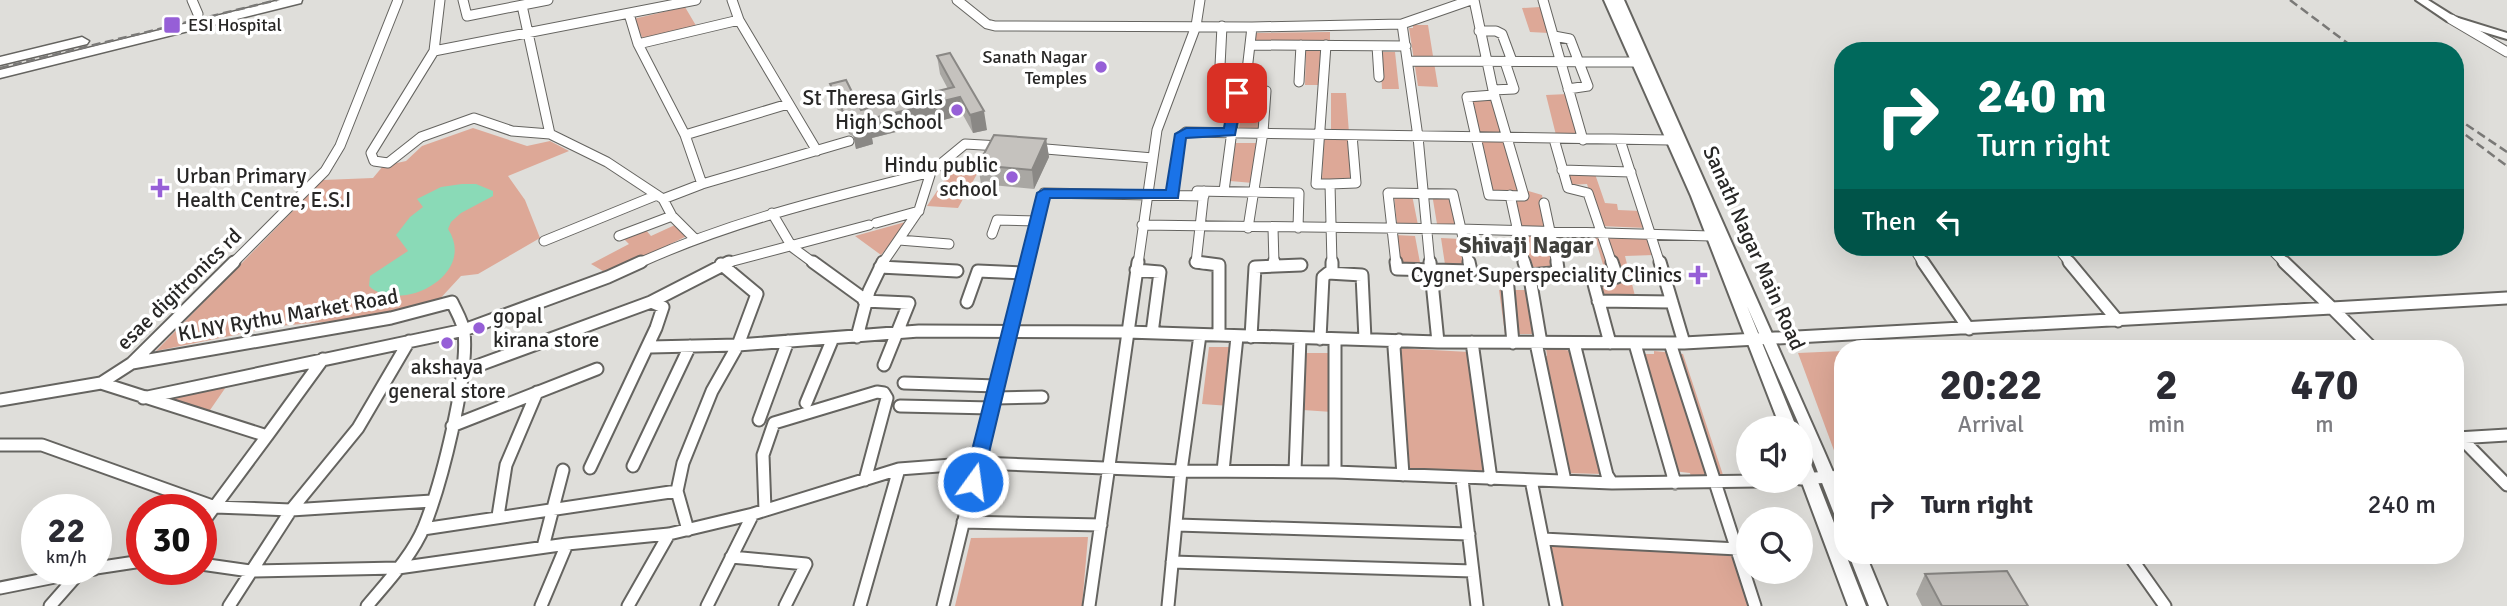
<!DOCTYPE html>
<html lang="en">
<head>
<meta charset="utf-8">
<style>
	:root { --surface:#fff; --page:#f7f7f7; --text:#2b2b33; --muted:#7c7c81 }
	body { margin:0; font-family:Signika,sans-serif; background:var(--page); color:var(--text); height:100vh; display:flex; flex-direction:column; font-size:26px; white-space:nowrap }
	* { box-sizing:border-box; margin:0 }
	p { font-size:23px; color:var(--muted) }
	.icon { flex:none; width:38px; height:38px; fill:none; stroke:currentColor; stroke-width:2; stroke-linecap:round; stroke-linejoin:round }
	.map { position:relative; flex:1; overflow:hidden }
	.drawer { position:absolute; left:1834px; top:340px; width:630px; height:224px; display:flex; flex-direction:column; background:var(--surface); border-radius:28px; box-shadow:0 7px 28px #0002 }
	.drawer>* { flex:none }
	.hud { position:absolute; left:1834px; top:42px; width:630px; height:214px; border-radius:28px; box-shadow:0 7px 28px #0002; background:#00695c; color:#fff; overflow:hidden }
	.tools { position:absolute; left:1736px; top:416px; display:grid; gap:14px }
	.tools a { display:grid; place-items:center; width:77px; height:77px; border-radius:50%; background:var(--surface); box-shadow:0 7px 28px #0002; font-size:35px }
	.speed { position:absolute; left:21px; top:494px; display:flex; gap:14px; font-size:35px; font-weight:700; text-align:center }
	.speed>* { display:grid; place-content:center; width:91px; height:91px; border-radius:50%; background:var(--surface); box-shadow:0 7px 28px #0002; line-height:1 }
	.speed small { font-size:18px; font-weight:400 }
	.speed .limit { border:10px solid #d22; background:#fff; color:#111 }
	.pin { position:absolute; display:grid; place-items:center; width:60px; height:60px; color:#fff; margin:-30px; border-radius:14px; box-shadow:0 4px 10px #0006 }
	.me { position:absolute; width:77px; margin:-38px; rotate:14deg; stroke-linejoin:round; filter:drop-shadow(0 0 5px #0008) }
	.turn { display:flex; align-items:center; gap:24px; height:147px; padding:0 28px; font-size:32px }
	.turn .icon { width:91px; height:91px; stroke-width:2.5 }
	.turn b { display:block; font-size:49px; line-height:60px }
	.then { display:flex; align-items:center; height:66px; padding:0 28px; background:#0003; gap:14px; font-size:26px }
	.eta { display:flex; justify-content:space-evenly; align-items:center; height:119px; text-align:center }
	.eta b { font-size:42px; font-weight:700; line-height:49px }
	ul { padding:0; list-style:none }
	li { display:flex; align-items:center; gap:21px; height:91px; padding:0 28px }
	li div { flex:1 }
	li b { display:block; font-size:26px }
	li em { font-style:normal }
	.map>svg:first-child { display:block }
	.green { fill:#dda897 }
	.water { fill:#8adab7 }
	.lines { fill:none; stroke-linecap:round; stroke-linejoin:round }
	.minor-far1-casing { stroke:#656460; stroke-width:11 }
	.minor-casing { stroke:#656460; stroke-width:15 }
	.tertiary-casing { stroke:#656460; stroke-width:4 }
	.trunk-casing { stroke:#656460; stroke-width:3 }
	.minor-far1 { stroke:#fff; stroke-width:9 }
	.minor { stroke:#fff; stroke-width:11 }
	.tertiary { fill:#fff; fill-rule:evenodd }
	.trunk { fill:#fff; fill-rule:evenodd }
	.rail { stroke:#7a7977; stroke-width:2.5; stroke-dasharray:9 4.5; stroke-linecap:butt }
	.wall { fill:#a9a7a3 }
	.shaded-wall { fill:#8a8885 }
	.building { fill:#c5c2be; stroke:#8a8885; stroke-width:2 }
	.route { fill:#1a73e8; stroke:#114b97; stroke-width:2 }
	.poi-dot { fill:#965fd7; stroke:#fff; stroke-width:2.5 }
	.labels { text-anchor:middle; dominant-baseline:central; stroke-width:7; stroke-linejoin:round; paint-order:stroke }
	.far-poi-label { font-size:18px; fill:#282726; stroke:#fff; text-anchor:start }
	.poi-label { font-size:21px; fill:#282726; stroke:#fff; text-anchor:end }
	.street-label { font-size:21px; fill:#282726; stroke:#fff }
	.neighbourhood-label { font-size:23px; font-weight:bold; fill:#41413d; stroke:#fff }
</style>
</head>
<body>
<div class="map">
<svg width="2507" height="606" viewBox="0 0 2507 606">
	<rect width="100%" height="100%" fill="#dfdeda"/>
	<path class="green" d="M685 7 698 29 644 41 633 19Z
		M1540 7 1549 33 1530 32 1522 8Z
		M1413 25H1428L1438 87 1418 86 1409 28H1413Z
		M1330 32V43L1256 44V33Z
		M1306 48 1321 49 1322 85H1305Z
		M1380 52H1395L1399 89H1382Z
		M1242 93H1261L1260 130H1239Z
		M1331 93H1346L1349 133H1331Z
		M1568 94 1583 135H1556L1546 95Z
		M1468 97H1493L1501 135 1477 134Z
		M473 128 527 146 550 141 569 151 508 176 525 200 540 238 478 274 461 276 437 302 390 316 279 326 156 351 323 180 373 178 383 166 406 161 422 146Z
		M1324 136 1351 137V180H1322Z
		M1479 140H1506L1522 195 1490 192Z
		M1235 143H1256L1253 183 1230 181Z
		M951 170 977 174 958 208 927 206Z
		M1595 174 1605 203 1617 204 1618 210 1641 211 1647 228 1600 226 1587 184 1568 185 1561 175Z
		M1525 190 1542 195 1548 229H1519L1512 196Z
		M1432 194 1451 195 1458 224H1437Z
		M1394 195H1412L1418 225H1397Z
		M909 221 881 255 855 236Z
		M675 225 687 236 608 274 591 264 629 244 623 238 645 229 651 236Z
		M1520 231 1547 232 1555 269 1529 273Z
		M1395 235 1415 236 1421 268H1399Z
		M1441 238 1461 239 1468 271H1446Z
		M1595 238 1648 239 1654 255 1625 256 1636 300H1600L1596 282 1608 281Z
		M1499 290H1529L1538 334H1505Z
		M1209 347H1234L1230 406 1202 404Z
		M1396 348 1469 352 1488 476 1406 472Z
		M1546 348 1574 351 1604 474 1562 473 1538 356H1547Z
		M1654 351 1683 354 1724 478 1691 477 1690 473 1673 471 1639 354H1654Z
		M1843 351V464H1839L1798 353Z
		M1306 353H1331L1332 412 1303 410Z
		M228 384 208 413 163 399Z
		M1088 537 1082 606H955L971 538Z
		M1548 542 1734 551 1751 606H1561Z"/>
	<path class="water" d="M462 184H476L493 191V196L461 213 451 222 448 229C478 275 400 315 369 286L370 276 408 251 396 235 410 217 423 207 417 199 441 187Z"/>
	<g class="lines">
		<defs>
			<path id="minor-far1" d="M192 0 198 14
				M440 0 434 51 371 153 374 161 388 163 421 137 474 118 512 131 550 134
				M463 0 467 16 548 0
				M732 0 739 20 817 151
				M957 0 987 24 995 26 1252 27 1402 24 1471 0
				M1474 0 1493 90 1524 196 1489 195 1467 97 1494 95
				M1543 0 1583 140
				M523 10 550 134 607 162 663 199 672 216 694 238
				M629 14 638 44 685 135 702 184
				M2451 19 2507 52
				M1402 24 1418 137 1430 264
				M1479 31H1496L1502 34 1512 61
				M1554 36 1570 39 1588 86 1568 89
				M638 44 739 20
				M1252 45 1406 46
				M1326 45 1316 184H1330L1332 264
				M1377 46 1379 77
				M434 51 696 0
				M1409 61 1635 62
				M1220 66 1222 26
				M1299 82 1301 45
				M1245 88 1266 91 1263 132 1248 228
				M1493 90 1514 89 1505 62
				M685 135 788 104
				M1554 139 1568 188 1588 193 1612 264
				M1620 140 1660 264
				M1034 148 1153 158
				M1562 170 1631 172
				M1330 184 1356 183 1352 135
				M1197 191 1299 193 1298 228
				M1224 191 1237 93 1245 88 1252 27
				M1173 195 1180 137 1186 132 1670 140
				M1510 195 1525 264
				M663 199 702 184 849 141
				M1544 203 1557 264
				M772 213 792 247 815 264
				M876 223 919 211
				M1142 225 1459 229 1711 236
				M1273 228 1274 264
				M992 234 997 220 1037 221
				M619 236 672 216
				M899 240 949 244
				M544 241 657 195
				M1913 247 1924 264
				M2057 247 2071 264
				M2269 247 2286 264
				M232 264 325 171 340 146 398 0
				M637 264C733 220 830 198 931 172
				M722 264 869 225
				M882 264 919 210 931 172 965 144 1000 146
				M1027 264 1044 193 1204 196
				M1138 264 1157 130 1196 26 1200 0
				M1204 264 1196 263 1204 191
				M1396 264 1388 193 1453 194 1469 264"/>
			<path id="minor" d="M813 262 864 299
				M1196 262 1219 265V335
				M1274 262V265
				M1332 262V273
				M1396 262 1397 269 1471 271 1469 262
				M1430 262 1438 342
				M1524 262 1531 284 1541 343
				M1660 262 1684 343
				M1923 262 1969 329
				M2069 262 2118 321
				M2284 262 2332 308 2507 298
				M880 267 957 271
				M1136 270 1160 272 1152 333
				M864 301 909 303 884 365
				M1598 301 1672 302
				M967 302 978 271 1023 273
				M857 337 869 291 883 262
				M1251 337 1255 267 1301 265
				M1320 339 1323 277 1328 273 1362 275 1365 339
				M1335 339V472
				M1399 340 1394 347 1403 475
				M1472 342 1491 479
				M1513 343 1507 277 1552 273 1558 269 1557 262
				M1536 343 1565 481
				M1574 343 1607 475 1612 483
				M1610 343 1594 284 1597 280 1617 277 1612 262
				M1670 343 1755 606
				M1635 344 1675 483
				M650 347 738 345 919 331 1127 332 1438 342 1684 343 2332 308 2372 348
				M132 363 391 318 452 302C456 311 463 322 464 332 469 376 441 485 424 527 412 556 387 582 367 606
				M463 371 651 302 729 262
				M101 383 132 363 234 262
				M904 383 997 386
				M143 398 464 330 608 277 641 262
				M994 398 1042 397
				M0 400 101 383 267 436 201 525
				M806 403 833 338
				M900 406 992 408
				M759 420 788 341
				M452 426 597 369
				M2455 432 2507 485
				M267 436 323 359
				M2457 438 2507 435
				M0 445H42L215 507 291 510 432 501
				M633 466 690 346
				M590 468 656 328 663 307 651 302
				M1223 471 1237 337
				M1295 471 1300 338
				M1462 479 1477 606
				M1801 479 1843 476
				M1531 480 1556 606
				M765 510 763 455 774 423 877 392 884 393 887 398 865 480
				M498 516 506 465 537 392
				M963 522 1101 525
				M1177 525 1469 534
				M423 529 677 491
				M688 530 677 491 683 463 712 391 738 345 757 294 721 264
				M1543 539 1738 549
				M543 547 563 470
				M2129 555 2165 606
				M731 557 806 564 785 606
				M1172 562 1473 571
				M201 564 250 571 398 568 567 544 669 534 753 514 899 469 978 463 1181 471 1335 472 1612 483 1759 481
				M96 568 142 561
				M0 588 95 569
				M50 606 79 573
				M229 606 291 510 358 428 409 341
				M541 606 567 544
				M628 606 669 534
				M707 606 753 514
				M860 606 899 469
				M943 606 1027 262
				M1089 606 1138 262
				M1168 606 1181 471 1200 335"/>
			<path id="tertiary" d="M1604 0H1624L1824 451 1843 495V522L1837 520 1835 516 1801 429 1747 306 1797 429H1781L1691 196Z
				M2416 0H2428L2455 17 2507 33V39L2447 21Z
				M1801 453 1807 455 1809 459 1843 546V555H1846L1866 606H1848L1801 480Z
				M1849 555H1866L1887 606H1869Z"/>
			<path id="trunk" d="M280 0H302L301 3 0 78V70Z
				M82 37 89 41 87 44 0 65V57Z"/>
		</defs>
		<use href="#minor-far1" class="minor-far1-casing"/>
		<use href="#minor" class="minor-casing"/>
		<use href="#tertiary" class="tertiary-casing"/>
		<use href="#trunk" class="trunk-casing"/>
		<use href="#minor-far1" class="minor-far1"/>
		<use href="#minor" class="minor"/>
		<use href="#tertiary" class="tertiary"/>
		<use href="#trunk" class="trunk"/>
		<path class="rail" d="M2290 0 2358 51
			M0 68 277 0
			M2455 117 2507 152
			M2455 127 2507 166"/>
	</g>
	<path class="wall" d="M937 56 987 130 973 133 963 115 872 138 873 144 856 149 854 137 849 134 834 102 830 84 861 110 948 89 940 74Z
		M1046 139 1049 157 1034 189 981 184 978 165Z
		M1925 574 2028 606H1922L1916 594Z"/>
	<path class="shaded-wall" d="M960 97 963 115 872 138 873 144 856 149 852 130 866 120Z
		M984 111 987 130 973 133 970 115Z
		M1046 139 1049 157 1034 189 1032 170Z"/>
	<path class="building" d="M950 53 984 111 970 115 960 97 866 120 870 126 852 130 851 120 845 116 830 84 846 80 861 110 954 87 937 56Z
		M994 135 1046 139 1032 170 978 165Z
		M2007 571 2028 606H1942L1925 574Z"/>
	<path class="route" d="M1237 89 1243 93 1235 135 1186 138 1178 198H1050L982 482 979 487H966L964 482 1037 193 1044 189 1166 190 1175 134 1186 128H1224L1230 93Z"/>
	<g class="poi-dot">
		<rect x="163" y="16" width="18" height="18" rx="3.5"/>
		<circle cx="1101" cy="67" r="7"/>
		<circle cx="957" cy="110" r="7"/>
		<circle cx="1012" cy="177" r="7"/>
		<path d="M156.5 177.5h7v7h7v7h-7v7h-7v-7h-7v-7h7z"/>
		<path d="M1694.5 264.5h7v7h7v7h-7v7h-7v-7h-7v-7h7z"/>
		<circle cx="479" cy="328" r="7"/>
		<circle cx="447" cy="343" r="7"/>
	</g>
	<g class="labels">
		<g class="far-poi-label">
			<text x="188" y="25">ESI Hospital</text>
			<text x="1087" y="57" text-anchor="end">Sanath Nagar<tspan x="1087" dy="21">Temples</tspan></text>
		</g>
		<g class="poi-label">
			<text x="943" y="98">St Theresa Girls<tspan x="943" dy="24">High School</tspan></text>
			<text x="998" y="165">Hindu public<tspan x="998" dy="24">school</tspan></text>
			<text x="176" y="176" text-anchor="start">Urban Primary<tspan x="176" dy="24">Health Centre, E.S.I</tspan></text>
			<text x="1682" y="275">Cygnet Superspeciality Clinics</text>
			<text x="493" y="316" text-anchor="start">gopal<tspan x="493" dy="24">kirana store</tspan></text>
			<text x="447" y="367" text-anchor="middle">akshaya<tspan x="447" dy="24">general store</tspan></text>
		</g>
		<g class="street-label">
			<text transform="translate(1754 248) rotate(66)">Sanath Nagar Main Road</text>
			<text transform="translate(179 289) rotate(-44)">esae digitronics rd</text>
			<text transform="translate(288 315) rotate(-10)">KLNY Rythu Market Road</text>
		</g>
		<g class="neighbourhood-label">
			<text x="1526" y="245">Shivaji Nagar</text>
		</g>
	</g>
</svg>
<div class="tools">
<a><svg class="icon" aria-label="sound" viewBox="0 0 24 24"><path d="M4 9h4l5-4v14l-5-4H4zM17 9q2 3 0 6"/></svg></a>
<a><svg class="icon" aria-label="search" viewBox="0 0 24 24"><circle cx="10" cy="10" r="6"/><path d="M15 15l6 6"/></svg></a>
</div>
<div class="speed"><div>22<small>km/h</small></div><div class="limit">30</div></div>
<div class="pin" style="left:1237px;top:93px;background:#d93025"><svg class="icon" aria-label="arrive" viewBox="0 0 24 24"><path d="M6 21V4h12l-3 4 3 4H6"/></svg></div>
<svg class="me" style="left:973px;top:482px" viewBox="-20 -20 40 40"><circle r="17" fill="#1a73e8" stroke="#fff" stroke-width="3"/><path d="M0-11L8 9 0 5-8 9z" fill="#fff"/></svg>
<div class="hud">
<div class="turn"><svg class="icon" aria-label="right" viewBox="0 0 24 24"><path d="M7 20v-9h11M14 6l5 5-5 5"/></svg><div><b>240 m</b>Turn right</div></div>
<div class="then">Then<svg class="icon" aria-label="left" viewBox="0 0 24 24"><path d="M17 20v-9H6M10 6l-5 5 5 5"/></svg></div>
</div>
<section class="drawer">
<div class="eta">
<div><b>20:22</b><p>Arrival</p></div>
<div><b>2</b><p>min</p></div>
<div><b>470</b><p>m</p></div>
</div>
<ul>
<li><svg class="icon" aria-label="right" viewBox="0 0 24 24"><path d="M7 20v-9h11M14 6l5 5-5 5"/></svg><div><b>Turn right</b></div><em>240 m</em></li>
</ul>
</section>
</div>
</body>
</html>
